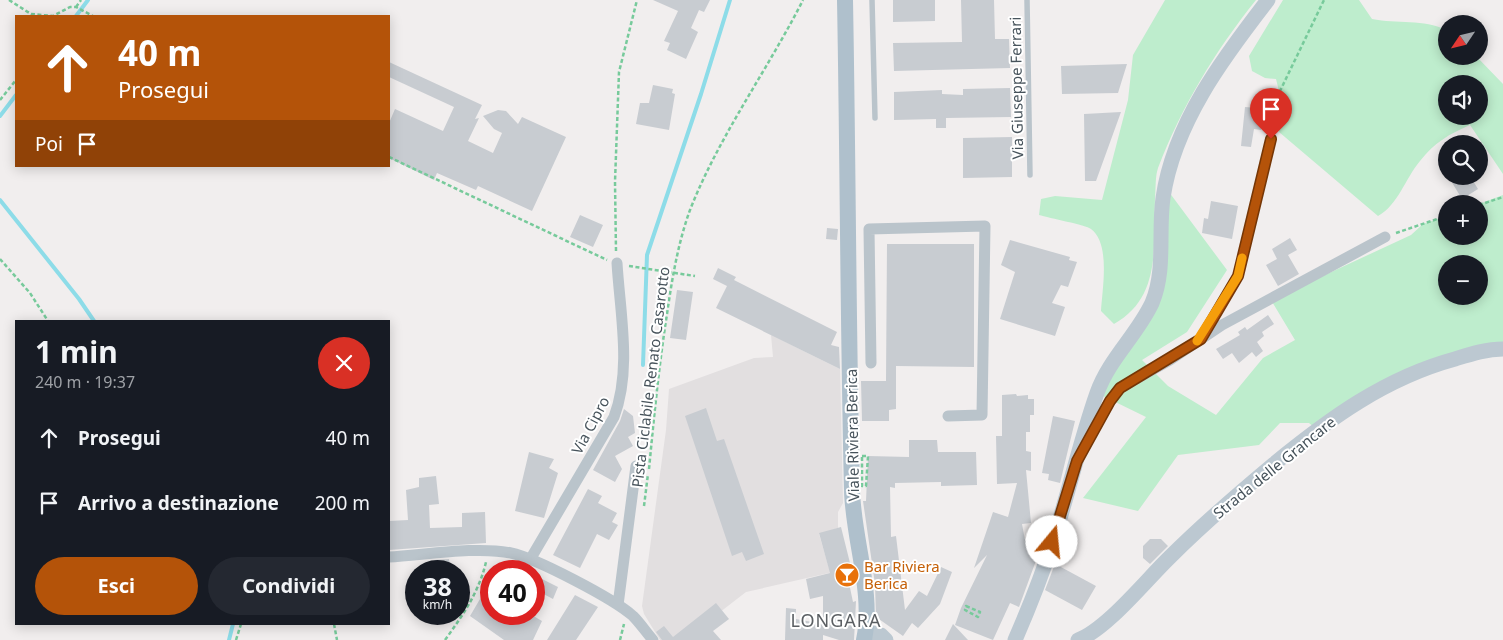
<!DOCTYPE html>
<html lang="it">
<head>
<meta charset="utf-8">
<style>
	:root { --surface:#171b24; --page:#242831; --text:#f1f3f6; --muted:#9ea1a6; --accent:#b45309 }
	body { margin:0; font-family:"Noto Sans",sans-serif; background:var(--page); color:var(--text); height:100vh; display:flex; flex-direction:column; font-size:19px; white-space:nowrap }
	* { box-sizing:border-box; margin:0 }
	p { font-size:16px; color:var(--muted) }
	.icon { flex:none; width:28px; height:28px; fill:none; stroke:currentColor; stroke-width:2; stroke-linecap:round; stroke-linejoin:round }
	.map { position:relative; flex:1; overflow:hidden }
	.drawer { position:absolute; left:15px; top:320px; width:375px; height:305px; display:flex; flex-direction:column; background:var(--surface); border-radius:0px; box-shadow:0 2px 12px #0003 }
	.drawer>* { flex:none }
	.banner { position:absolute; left:15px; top:15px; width:375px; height:152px; border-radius:0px; box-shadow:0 2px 12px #0003; background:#b45309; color:#fff; overflow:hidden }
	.needle { width:32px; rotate:235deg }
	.fabs { position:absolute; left:1438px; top:15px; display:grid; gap:10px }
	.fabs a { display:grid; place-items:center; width:50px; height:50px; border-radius:50%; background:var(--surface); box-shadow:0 2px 12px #0003; font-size:25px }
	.speed { position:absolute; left:405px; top:560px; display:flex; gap:10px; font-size:25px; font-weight:700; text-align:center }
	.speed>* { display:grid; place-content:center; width:65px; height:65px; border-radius:50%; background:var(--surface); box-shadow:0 2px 12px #0003; line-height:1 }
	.speed small { font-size:12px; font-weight:400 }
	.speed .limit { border:8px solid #d22; background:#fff; color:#111 }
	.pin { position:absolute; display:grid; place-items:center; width:42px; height:42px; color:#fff; margin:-51px -21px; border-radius:50% 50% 50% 0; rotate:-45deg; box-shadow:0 0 5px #0007 }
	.pin .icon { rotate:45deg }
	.me { position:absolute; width:55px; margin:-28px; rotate:17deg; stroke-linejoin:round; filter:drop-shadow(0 0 4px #0008) }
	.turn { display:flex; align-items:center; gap:18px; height:105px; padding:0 20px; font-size:22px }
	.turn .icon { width:65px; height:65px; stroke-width:2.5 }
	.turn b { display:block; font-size:35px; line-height:42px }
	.then { display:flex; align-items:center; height:48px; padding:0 20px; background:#0003; gap:10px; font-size:19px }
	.round { display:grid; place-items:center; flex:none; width:52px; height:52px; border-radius:26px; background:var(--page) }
	.head { display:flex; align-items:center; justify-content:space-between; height:85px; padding:0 20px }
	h1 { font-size:30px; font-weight:700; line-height:38px }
	.action { display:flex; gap:10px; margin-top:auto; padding:10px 20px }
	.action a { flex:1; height:58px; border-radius:30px; background:var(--accent); color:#fff; font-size:20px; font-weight:700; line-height:58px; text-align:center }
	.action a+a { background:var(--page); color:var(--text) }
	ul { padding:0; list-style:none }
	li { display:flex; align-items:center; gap:15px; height:65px; padding:0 20px }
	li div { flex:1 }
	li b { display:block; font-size:19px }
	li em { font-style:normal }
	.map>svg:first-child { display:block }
	.education { fill:#e2dfe0 }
	.green { fill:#beedcd; fill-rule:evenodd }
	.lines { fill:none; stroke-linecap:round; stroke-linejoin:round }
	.stream { stroke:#8ddce8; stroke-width:4 }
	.building { fill:#c8ccd1 }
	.path { stroke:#77ca9b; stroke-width:2.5; stroke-dasharray:4 2.5; stroke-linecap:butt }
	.lane { stroke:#bac4cb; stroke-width:5.5 }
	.street { stroke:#bac4cb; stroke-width:11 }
	.secondary { stroke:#bcc8d1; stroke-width:15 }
	.primary { stroke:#afc0cc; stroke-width:16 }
	.route-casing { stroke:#753606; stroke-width:12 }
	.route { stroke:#b45309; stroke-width:9 }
	.slow { stroke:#f59e0b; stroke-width:9 }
	.labels { text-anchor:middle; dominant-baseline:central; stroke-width:4; stroke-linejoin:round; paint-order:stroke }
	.street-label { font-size:15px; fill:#47535b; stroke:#fff }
	.food-label { font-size:15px; fill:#c56008; stroke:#fff; text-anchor:start }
	.quarter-label { font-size:18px; letter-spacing:1px; fill:#5b5f63; stroke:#fff }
</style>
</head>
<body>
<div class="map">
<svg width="1503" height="640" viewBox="0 0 1503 640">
	<rect width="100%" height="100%" fill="#f1eeee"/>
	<path class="education" d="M771 335 840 369 843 503 838 512V528L819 534 829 568 850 563 851 568 746 592 684 640H660L644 614 642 606 666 430 669 389 754 358 773 357Z"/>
	<path class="green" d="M1165 0H1256C1215 51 1182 106 1158 168 1155 177 1156 188 1155 198 1153 245 1162 297 1114 324L1101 311C1102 290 1111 244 1091 229 1086 225 1049 218 1039 215L1041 199 1055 196 1102 200 1128 100 1133 55Z
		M1283 0H1359L1372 19C1397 24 1424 19 1446 30V56H1476L1503 84V174L1470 125C1449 134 1434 143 1420 161 1405 179 1398 205 1378 216L1279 132 1280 95 1276 79 1265 78 1252 71 1249 56ZM1446 84H1479V116H1446Z
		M1169 192 1227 270 1187 332 1142 360 1168 386 1216 415 1263 358 1295 340 1271 300 1411 235 1423 224 1446 216V236H1479V204L1503 195V349L1463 355 1316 429 1309 423H1280L1259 445 1178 455 1138 511 1083 498 1146 417 1103 396 1117 360 1165 282ZM1446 264H1479V296H1446Z"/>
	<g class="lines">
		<path class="stream" d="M76 16 88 0
			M0 116 16 95
			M0 200 79 299 94 321
			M643 365 647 255 701 94 730 0
			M229 640 233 624"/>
	</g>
	<path class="building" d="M653 0H710L704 12 699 10 691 28 698 32 686 59 667 50 670 43 664 41 678 11Z
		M893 0H935V21L893 22Z
		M961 0H994L995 39H1009L1010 68 894 71 893 43 962 42Z
		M389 62 482 105 475 119 479 118 468 141 493 153 502 133 494 129 483 116 498 110 506 111 518 124 522 117 566 137 532 211 478 186 476 190 437 173 434 180 389 158V123L395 109 443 131 454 107 389 77Z
		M1127 64 1118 93 1062 94 1061 66Z
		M653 85 673 89 672 93 675 94 669 130 636 124 640 103H649Z
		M1010 88 1011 117 946 118V128H936V119L894 120V92L942 90V94L963 95V89Z
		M1245 107 1257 108V111L1264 112 1261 130 1254 129 1251 147 1241 146Z
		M1121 112 1096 181H1085L1084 114Z
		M1012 137V177L963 178V138Z
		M1448 176H1470L1478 189 1462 199Z
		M1211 201 1238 206 1232 239 1202 233 1204 218 1208 219Z
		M580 215 603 225 593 247 570 237Z
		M827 228 838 229 837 240 826 239Z
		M1290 238 1297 250 1288 255 1299 274 1278 286 1266 265 1277 259 1272 249Z
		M1010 240 1070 257 1069 260 1077 262 1068 287 1061 285 1052 303 1065 307 1055 336 1000 319 1015 272 1001 265Z
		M887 244H974V367L896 366V409L889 410V421H862L861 381H886Z
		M718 268 736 277 734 280 837 332 831 345 839 347 840 369 716 308 727 286 713 279Z
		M677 290 693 292 686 340 670 338Z
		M1268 315 1274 324 1262 332 1264 336 1257 342 1263 351 1256 357 1252 352 1239 363 1232 353 1223 359 1216 349 1240 335 1238 332 1245 327 1247 330Z
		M1016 394 1017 396 1028 395V399H1034V415H1030V432H1026V451L1031 452V471L1026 470 1031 523 1022 524 1025 540 1033 544 1034 549 1035 544 1041 547 1019 607 1010 603 993 640 955 625 961 608 987 555 974 568 993 512 1008 517 1017 483 997 484 996 436H1002V395Z
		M706 408 717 441 724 439 764 554 746 561 742 552 732 556 685 416Z
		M624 409 633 416 635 433 628 437 633 446 615 456 622 469 615 482 593 470 620 421Z
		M1053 416 1075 421 1060 483 1048 480 1049 474 1042 473Z
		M909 440H937L938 452H976L977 485 941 486V482L895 483V488L890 487 891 537 896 536 905 610 919 591 927 596 941 567 952 572 940 604 918 628 912 623 903 636 876 617 875 584 863 501H866L868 456 909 457Z
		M529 452 554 459 549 468 558 473 544 518 515 511Z
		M436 476 439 504 429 505 430 528 462 527V513L485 512 486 543 389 550V521L408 520 406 490 419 487V478Z
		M588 489 602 496 598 503 617 513 612 522 618 525 609 540 597 534 580 568 553 555Z
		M841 527 850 563 845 564 853 602 856 601 854 640H839L823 635V640H785L786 608 796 609V619L823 624V596L810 599 806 579 830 573 819 533Z
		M1150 539H1161L1168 546 1150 564 1143 558V546Z
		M1058 556 1063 559 1059 566 1096 586 1082 610 1045 590Z
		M449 559 450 567 434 561 435 560Z
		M534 575 558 587 553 599 534 589Z
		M575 595 598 607 576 640H547Z
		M480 599 491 606V614H530L542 621 533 640H504L470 616Z
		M716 603 729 619 713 631 721 640H662L656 632 664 626 673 637Z
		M953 624 968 640H945Z"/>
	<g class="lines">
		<path class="path" d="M9 0 31 14 53 16 70 7H76L93 16
			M76 7 81 0
			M0 100 16 80
			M1273 130 1280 91 1324 0
			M389 157 607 260
			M1479 205 1503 197
			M1396 233 1446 216
			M616 251 615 182 619 72 637 0
			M0 259 30 293 48 321
			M629 266 695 276
			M862 456H868L866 486H862Z
			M649 469C654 417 659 365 667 314 672 279 678 243 690 210 719 136 767 71 803 0
			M644 506 648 474
			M966 606 980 612 978 617 965 610Z
			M334 624 337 640
			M236 640 241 624
			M445 640C463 615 479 592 486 562
			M620 640 624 624"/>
		<path class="lane" d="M872 0 875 118
			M1027 0 1030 175
			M1203 335 1238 276 1271 139"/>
		<path class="street" d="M871 363 869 229 985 226 982 415 948 416
			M1084 448 1110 401 1120 388 1170 360 1222 325 1385 237
			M389 557C425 555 477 546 511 553 536 558 614 599 633 616 640 623 646 632 653 640
			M531 558 614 417C632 370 620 313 617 263
			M618 605 636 466"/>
		<path class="secondary" d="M866 631 881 635 886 640
			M1015 640C1029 608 1042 575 1053 541 1069 492 1080 441 1097 393 1109 359 1137 335 1152 303 1166 270 1158 232 1163 198 1174 123 1223 58 1268 0
			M1078 640C1107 629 1146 580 1170 557 1203 524 1238 494 1274 464 1329 419 1385 378 1455 359 1471 354 1486 349 1503 349"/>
		<path class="primary" d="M845 0C848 163 848 327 852 490 853 539 874 593 864 640"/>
	</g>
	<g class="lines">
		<defs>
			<path id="route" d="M1052 542 1077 461 1110 401 1120 388 1201 339 1238 276 1271 139"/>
		</defs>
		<use href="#route" class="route-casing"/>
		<use href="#route" class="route"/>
		<path class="slow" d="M1197 341 1238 276 1242 258"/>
	</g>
	<defs>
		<symbol id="bar-disc" viewBox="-11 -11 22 22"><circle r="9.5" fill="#e8710a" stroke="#fff"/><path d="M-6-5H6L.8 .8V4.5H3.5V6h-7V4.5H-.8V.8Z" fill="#fff"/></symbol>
	</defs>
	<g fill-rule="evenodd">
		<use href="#bar-disc" x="833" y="561" width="28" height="28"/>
	</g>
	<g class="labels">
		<g class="street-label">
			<text transform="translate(1016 88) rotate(-91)">Via Giuseppe Ferrari</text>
			<text transform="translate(650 377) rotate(-83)">Pista Ciclabile Renato Casarotto</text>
			<text transform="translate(590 425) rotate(-62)">Via Cipro</text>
			<text transform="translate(852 435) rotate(-91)">Viale Riviera Berica</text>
			<text transform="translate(1274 467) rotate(-39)">Strada delle Grancare</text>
		</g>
		<g class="food-label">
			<text x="864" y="566">Bar Riviera<tspan x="864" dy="17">Berica</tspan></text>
		</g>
		<g class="quarter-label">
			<text x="836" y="620">LONGARA</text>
		</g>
	</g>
</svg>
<div class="fabs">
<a><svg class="needle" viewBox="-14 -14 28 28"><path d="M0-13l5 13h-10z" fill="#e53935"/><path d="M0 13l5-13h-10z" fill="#9ea1a6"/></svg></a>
<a><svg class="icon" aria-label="sound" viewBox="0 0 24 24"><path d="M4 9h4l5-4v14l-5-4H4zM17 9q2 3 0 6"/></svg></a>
<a><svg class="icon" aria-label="search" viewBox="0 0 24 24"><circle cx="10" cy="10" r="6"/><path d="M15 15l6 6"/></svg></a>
<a>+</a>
<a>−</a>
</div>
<div class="speed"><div>38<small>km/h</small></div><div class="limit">40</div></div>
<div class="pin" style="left:1271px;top:139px;background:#d93025"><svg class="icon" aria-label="arrive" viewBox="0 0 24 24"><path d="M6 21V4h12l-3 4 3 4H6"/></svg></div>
<svg class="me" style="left:1052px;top:542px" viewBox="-20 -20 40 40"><circle r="19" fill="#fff"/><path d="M0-13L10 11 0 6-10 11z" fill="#b45309"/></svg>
<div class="banner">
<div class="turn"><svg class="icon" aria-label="ahead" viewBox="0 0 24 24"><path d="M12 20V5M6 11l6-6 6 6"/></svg><div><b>40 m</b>Prosegui</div></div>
<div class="then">Poi<svg class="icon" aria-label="arrive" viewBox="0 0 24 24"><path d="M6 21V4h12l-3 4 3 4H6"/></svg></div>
</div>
<section class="drawer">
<div class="head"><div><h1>1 min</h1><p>240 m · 19:37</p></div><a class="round" style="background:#d93025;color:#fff"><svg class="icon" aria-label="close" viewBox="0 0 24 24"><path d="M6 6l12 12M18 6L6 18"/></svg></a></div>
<ul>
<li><svg class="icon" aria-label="ahead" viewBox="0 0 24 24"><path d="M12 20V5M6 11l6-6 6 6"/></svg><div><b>Prosegui</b></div><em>40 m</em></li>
<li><svg class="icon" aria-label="arrive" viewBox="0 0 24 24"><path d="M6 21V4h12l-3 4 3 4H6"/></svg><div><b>Arrivo a destinazione</b></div><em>200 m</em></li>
</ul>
<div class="action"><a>Esci</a><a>Condividi</a></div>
</section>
</div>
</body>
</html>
